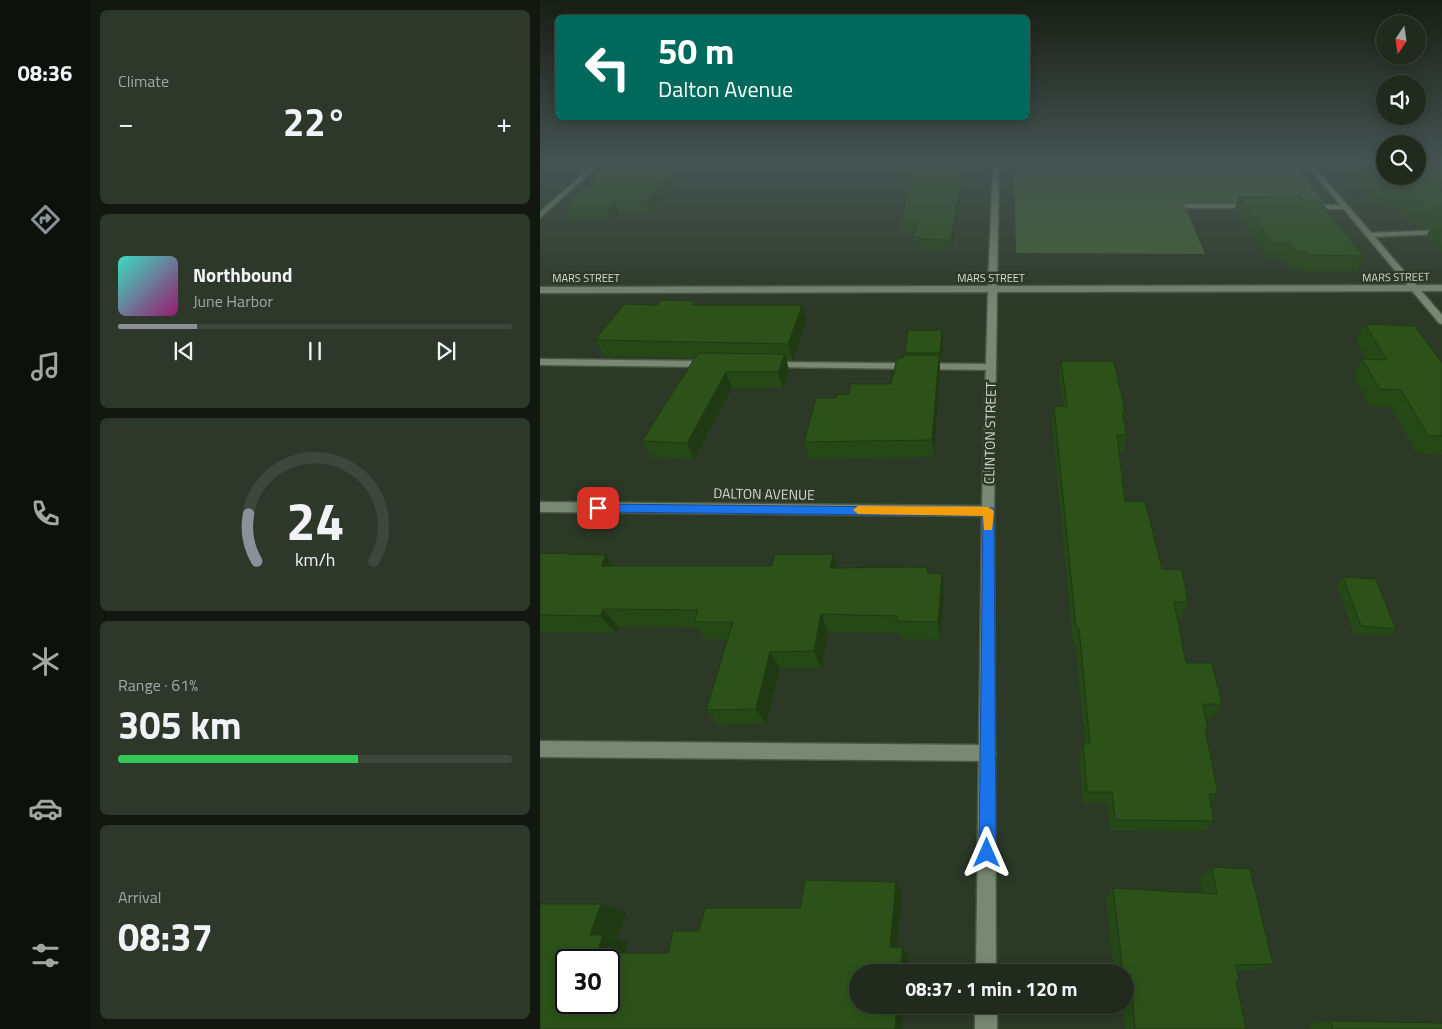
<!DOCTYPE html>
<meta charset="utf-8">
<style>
body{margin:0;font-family:"Titillium Web",sans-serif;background:#2d372a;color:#f1f3f6;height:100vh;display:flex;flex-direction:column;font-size:19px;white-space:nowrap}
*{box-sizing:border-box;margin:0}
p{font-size:16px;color:#a2a7a4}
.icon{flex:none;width:28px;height:28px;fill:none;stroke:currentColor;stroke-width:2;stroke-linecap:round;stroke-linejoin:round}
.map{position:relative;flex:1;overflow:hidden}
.panel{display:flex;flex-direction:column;gap:10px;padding:10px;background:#121810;width:450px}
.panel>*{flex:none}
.top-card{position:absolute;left:15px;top:15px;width:475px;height:105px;border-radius:8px;box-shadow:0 2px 12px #0003,0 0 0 1px #3e473b;background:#00695c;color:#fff;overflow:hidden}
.needle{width:32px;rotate:193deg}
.controls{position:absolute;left:836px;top:15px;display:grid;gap:10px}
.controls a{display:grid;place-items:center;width:50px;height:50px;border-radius:50%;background:#212b1d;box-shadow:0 2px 12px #0003,0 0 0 1px #3e473b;font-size:25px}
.speed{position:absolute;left:15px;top:949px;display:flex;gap:10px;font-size:25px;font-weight:700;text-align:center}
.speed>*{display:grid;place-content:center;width:65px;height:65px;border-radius:50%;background:#212b1d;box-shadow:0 2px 12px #0003,0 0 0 1px #3e473b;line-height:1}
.speed .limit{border:2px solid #111;border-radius:8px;background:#fff;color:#111}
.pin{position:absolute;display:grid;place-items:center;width:42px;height:42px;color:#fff;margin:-21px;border-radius:10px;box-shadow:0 2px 8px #0006}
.me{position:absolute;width:55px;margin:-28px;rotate:0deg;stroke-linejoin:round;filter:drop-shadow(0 0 4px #0008)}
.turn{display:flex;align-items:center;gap:18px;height:105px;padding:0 20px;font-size:22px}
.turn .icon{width:65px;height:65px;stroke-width:2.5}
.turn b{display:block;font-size:35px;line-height:42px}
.big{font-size:38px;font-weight:700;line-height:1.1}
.panel .widget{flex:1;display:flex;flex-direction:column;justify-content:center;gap:8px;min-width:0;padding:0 18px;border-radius:8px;background:#2d372a}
.panel .dial{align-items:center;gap:0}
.dial svg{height:130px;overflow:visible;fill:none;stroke:#3e473b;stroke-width:7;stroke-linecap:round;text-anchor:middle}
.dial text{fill:#f1f3f6;stroke:none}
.song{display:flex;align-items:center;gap:15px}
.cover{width:60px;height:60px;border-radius:8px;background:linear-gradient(135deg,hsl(170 70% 55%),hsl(320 70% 35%))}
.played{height:5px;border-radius:2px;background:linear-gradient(90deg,#8c9099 20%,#3e473b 20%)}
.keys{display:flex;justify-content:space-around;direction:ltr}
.heat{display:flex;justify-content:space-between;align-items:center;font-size:28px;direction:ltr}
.charge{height:8px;border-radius:4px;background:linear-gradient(90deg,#34c759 61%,#3e473b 0)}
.trip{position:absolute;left:309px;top:964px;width:285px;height:50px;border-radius:25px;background:#212b1d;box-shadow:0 2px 12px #0003,0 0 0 1px #3e473b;font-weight:700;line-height:50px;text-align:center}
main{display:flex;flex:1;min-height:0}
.menu{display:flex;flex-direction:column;width:90px;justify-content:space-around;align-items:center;background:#0d110c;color:#a2a7a4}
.menu .icon{width:35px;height:35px}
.menu .active{color:#8c9099}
.menu b{font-size:22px;color:#f1f3f6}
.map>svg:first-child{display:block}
</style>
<main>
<nav class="menu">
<b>08:36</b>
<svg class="icon active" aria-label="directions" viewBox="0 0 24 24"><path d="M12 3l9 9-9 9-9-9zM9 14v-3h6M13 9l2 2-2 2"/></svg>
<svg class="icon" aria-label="music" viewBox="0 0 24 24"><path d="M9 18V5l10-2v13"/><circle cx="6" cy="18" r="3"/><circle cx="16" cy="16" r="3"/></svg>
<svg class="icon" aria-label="phone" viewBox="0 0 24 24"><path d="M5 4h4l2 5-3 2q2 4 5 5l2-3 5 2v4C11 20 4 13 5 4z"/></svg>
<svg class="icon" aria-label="climate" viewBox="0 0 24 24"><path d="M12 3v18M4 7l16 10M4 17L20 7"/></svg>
<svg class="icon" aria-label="car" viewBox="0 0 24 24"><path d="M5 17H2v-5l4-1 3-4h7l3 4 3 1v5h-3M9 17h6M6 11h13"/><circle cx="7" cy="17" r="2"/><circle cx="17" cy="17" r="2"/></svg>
<svg class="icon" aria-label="filters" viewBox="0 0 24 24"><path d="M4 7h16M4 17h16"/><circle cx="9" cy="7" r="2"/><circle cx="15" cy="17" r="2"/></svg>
</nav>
<section class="panel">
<div class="widget"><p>Climate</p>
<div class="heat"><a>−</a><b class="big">22°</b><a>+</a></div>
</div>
<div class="widget">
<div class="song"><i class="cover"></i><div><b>Northbound</b><p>June Harbor</p></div></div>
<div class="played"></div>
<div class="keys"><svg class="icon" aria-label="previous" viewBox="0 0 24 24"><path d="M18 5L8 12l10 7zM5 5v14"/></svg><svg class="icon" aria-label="pause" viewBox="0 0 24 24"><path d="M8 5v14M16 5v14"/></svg><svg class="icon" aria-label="next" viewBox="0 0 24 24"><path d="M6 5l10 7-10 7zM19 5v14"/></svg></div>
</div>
<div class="widget dial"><svg viewBox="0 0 100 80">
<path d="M14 69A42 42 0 1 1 86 69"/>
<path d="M14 69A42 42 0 0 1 9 40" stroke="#8c9099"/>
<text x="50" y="56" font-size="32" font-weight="700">24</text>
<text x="50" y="72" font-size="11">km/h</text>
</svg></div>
<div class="widget"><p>Range · 61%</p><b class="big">305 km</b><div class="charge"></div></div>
<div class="widget"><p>Arrival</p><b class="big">08:37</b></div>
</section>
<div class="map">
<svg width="902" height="1029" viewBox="0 0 902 1029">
<rect width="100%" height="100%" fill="#2c3927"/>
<path fill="#436235" d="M580,164H753L789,209H646L665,254L476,253L474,165L580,166Z"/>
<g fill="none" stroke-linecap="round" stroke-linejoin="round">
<g stroke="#4a5545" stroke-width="3">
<path id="lane" d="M644,204H713L717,206L713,208H647L643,206Z
M765,205H805L809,207L805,209H765Z
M902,230V234L829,237L825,235L829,233Z
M0,359L166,361L171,364L166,367L0,365Z
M231,362L451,364L456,367L451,370L228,367V363Z
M0,741L448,745L454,747L456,753L454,759L448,761L0,757Z"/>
</g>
<g stroke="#4a5545" stroke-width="3">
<path id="street" d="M54,164H60L0,218V212Z
M453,164H459L457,286L902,285V291L457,292L454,511L456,972H436L442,516L0,512V502L442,506L448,292L0,293V287L448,286Z
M435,1005H457V1029H435Z"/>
</g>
<g stroke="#4a5545" stroke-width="3">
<path id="secondary" d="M766,164H772L902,315V324L899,323Z"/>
</g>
<use href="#lane" fill="#798873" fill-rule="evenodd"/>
<use href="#street" fill="#798873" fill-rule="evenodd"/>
<use href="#secondary" fill="#798873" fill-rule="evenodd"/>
</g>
<path fill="#264716" d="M69,164H142L145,172L110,213L79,214L73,220H29L23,209Z
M365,164L421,190L412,250L380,249V247H374L373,237L375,231H361L360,221L371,183L363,182V173Z
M798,164H902V252L886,237L890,229H879L857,207L839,205Z
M698,197L763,200L824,256L817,271H761L759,268L750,267L744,259H728L694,212Z
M156,305L266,321L253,360H246L249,370L243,388H192L154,459L111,457L102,441L155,358L64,356L55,340Z
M825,324L902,363V454L877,453L850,407L830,406L813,376L822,359L827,360L816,341Z
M403,338L401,362H400V371L394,457L269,459L264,442L296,398L351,384L363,358L365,355V353Z
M521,361L585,411L584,419L587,435L583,452H579L585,501L622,569L648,602L642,618L637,617L646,663L682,704L673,718H666L668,728L666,732L678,794L671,803L674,821L665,831L570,830L567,803H543L539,757L543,744H545L535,643H533L512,423L514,406H523L519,378Z
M0,553L74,566L297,568L388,573L404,592L400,640L361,639L359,633L288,632L281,668H240L226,724L179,725L166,710L187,640L165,639L158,628L79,627L76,633L0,632Z
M803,577L856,629L849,636L814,634L797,585Z
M672,867L733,964L716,970H697L699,980L697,981L706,1029H585L583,1005H585V972H574L566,898L573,888L662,893L660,878Z
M791,1021L902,1029H771L769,1023Z"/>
<path fill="#1f3912" d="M0,164H15L0,176Z
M140,164H142L145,172L110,213L106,202Z
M422,164H423L421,190L412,250L411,240Z
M74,202L79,214L73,220L68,209Z
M262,305L266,321L253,360L248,344Z
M402,330L403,338L401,362L400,353Z
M245,354L249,370L243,388L238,372Z
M399,355L400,371L394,457L392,440Z
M186,372L192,388L154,459L147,443Z
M293,554L299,573L290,568Z
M66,555L80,574L61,566Z
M402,574L404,592L400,640L398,622Z
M63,609L79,627L76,633L60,616Z
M281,614L288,632L281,668L274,651Z
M230,652L240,668L226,724L216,709Z
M356,882L362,893L356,954L350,947Z
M61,904L86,913L77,939L88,942L83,960L57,953L50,935Z
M363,948L369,955L367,972H360Z
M357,1005H364L362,1029H355Z"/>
<path fill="#2c5219" stroke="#1f3912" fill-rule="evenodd" d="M69,164H140L106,202H74L68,209H23Z
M365,164H422L421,181L411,240L379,239L380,237H373L378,221H360L374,174L363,173Z
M823,164H845V176H878V164H902V210H888L866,189L847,186Z
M760,196L763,200H779L824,256L767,255L765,252H755L750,243H733L698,197Z
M902,217V223L896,218Z
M120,300L155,301L153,305H262L248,344L55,340L84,304L117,305Z
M825,324L875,326L902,363V436H889L861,390L840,389L822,359L847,360Z
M368,330H402L400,353H365Z
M158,353L245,354L238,372H186L147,443L102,441Z
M363,355H399L392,440L264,442L276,398H296L297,394H309L311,384H351L357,358H363Z
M521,361H574L585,411H582L587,435H577L585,501H605L622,569L642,570L648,602H634L646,663H672L682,704H663L668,728H665L678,794H669L674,821L575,820L572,792H547L543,744H550L539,628H536L514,406H527Z
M0,553L66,555L61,566H232L235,554H293L290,568L387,567V573L402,574L398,622L357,621V616L281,614L274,651L230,652L216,709L166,710L193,622H154L158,610L63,609L60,616L0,615Z
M803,577L836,579L856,629L821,626Z
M672,867L710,869L733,964L696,965L699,980L696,981L706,1029H595L591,975H585V972H583L573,888L677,894Z
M265,880L356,882L350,947L363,948L360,972H318V1005H357L355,1029H0V904H61L50,935H63L57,953H128L133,931H159L165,908H260ZM26,960H69V1002H26Z
M791,1021L902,1023V1029H793Z"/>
<linearGradient id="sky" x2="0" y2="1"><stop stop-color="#181f15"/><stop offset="0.53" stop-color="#455452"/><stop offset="1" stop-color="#455452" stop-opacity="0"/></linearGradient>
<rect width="902" height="308" fill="url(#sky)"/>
<path fill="#1a73e8" stroke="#114b97" d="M58,504L453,508L454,511L456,853L453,859L447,861L441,859L439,853L443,516L58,512L53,508Z"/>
<path fill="#f59e0b" d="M318,506L448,507L454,511L452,530H444L443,516L318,514L313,510Z"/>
<g text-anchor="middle" stroke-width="5" stroke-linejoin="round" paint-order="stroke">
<g font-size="11" fill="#d5ddd1" stroke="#2c3927">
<text transform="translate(856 277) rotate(-1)" y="4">MARS STREET</text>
<text x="46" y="282">MARS STREET</text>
<text x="451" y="282">MARS STREET</text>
</g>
<g font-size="14" fill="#d5ddd1" stroke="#2c3927">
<text transform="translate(450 433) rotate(-89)" y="5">CLINTON STREET</text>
<text transform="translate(224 494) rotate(1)" y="5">DALTON AVENUE</text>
</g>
</g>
</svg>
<div class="controls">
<a><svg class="needle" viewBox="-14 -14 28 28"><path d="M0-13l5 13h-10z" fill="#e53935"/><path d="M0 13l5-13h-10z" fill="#a2a7a4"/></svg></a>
<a><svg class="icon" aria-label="sound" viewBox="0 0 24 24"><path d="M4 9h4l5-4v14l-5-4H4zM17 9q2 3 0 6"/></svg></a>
<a><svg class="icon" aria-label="search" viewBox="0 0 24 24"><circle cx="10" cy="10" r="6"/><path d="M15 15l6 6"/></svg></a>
</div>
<div class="speed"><div class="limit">30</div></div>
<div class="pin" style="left:58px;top:508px;background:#d93025"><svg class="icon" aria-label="arrive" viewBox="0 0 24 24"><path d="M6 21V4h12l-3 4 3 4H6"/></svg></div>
<svg class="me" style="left:447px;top:853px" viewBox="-20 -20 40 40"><path d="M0-17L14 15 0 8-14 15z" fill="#1a73e8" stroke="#fff" stroke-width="4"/></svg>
<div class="trip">08:37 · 1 min · 120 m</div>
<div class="top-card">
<div class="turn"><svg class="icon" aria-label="left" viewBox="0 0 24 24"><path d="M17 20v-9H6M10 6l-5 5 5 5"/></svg><div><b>50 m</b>Dalton Avenue</div></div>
</div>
</div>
</main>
